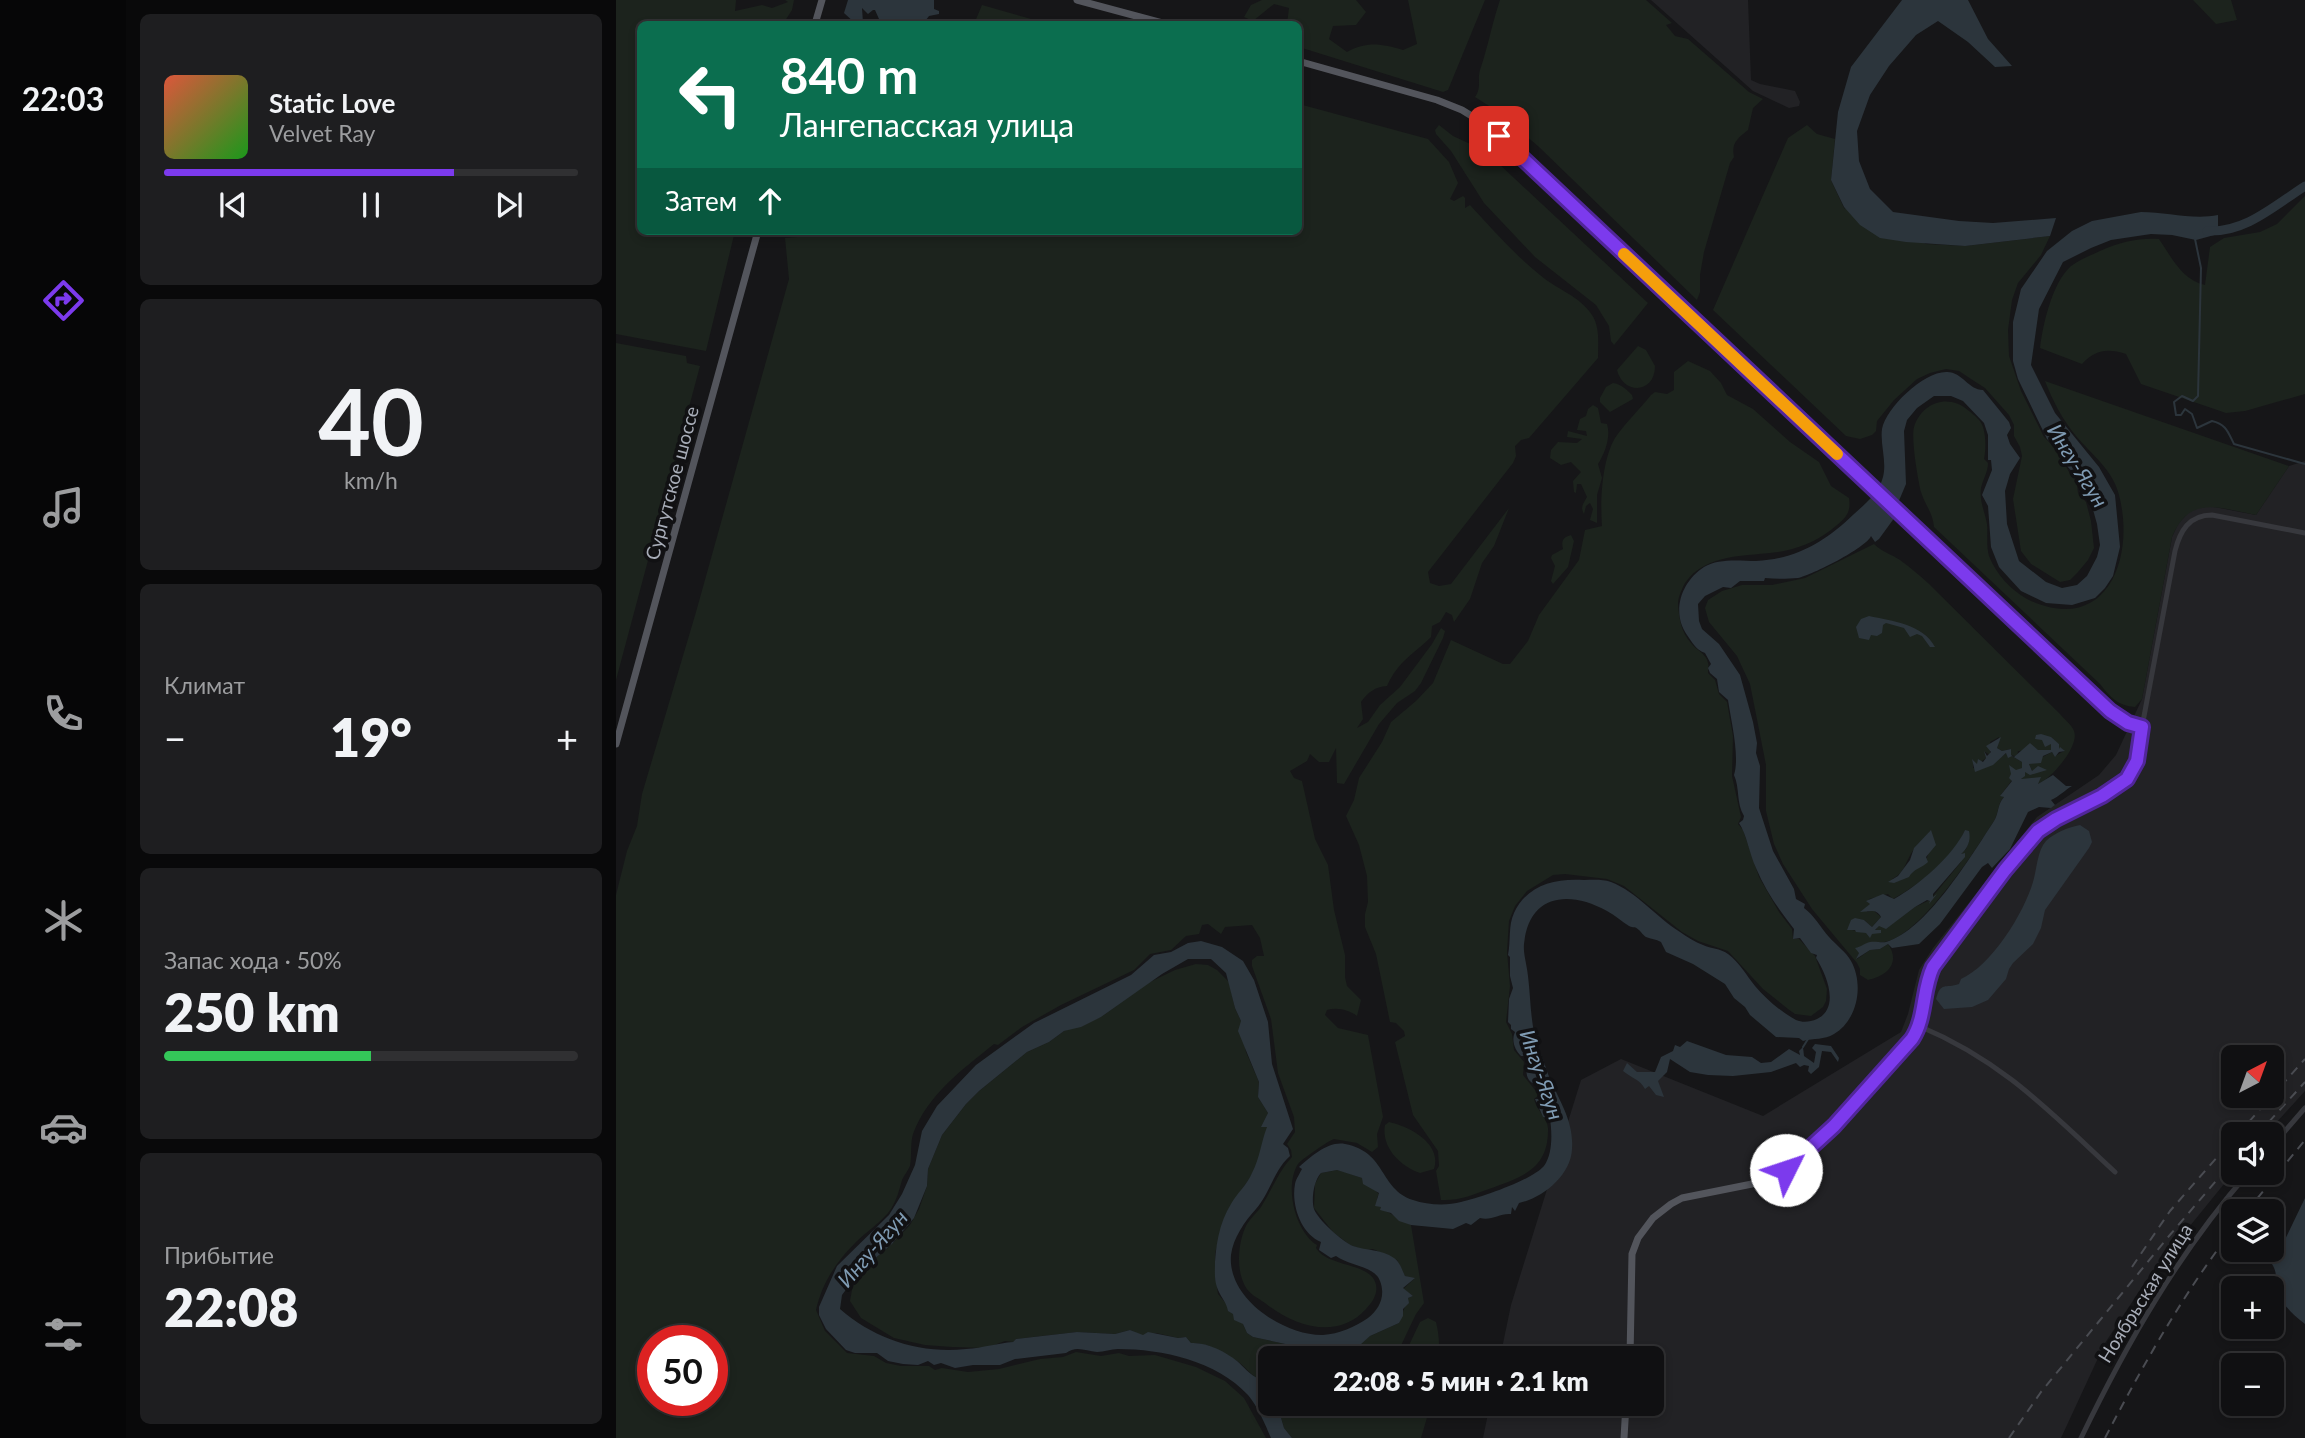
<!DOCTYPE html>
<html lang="ru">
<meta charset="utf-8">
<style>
body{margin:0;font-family:Lato,sans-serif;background:#1e1e20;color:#f1f3f6;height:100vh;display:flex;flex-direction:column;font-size:26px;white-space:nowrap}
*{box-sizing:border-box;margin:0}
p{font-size:23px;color:#9c9d9f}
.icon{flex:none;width:38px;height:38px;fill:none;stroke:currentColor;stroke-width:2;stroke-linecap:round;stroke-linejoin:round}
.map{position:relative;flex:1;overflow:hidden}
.drawer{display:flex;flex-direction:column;gap:14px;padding:14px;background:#09090a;width:490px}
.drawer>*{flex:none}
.guide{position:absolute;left:21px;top:21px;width:665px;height:214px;border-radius:10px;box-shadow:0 4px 10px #0003,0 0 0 2px #303032;background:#0b6e4f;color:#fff;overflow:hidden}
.needle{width:46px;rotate:41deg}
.fabs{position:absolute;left:1605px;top:1045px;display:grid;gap:14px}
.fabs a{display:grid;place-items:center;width:63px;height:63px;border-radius:10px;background:#101012;box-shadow:0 4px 10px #0003,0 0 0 2px #303032;font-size:35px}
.speed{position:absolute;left:21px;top:1325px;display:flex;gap:14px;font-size:35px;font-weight:700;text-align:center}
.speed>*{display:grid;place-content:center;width:91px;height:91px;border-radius:50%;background:#101012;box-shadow:0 4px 10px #0003,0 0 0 2px #303032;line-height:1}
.speed .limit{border:10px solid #d22;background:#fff;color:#111}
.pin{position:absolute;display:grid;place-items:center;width:60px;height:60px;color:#fff;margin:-30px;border-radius:14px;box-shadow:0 4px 10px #0006}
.me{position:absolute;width:77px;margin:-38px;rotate:49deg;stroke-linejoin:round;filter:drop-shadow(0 0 5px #0008)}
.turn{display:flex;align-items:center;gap:24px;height:147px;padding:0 28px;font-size:32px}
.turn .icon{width:91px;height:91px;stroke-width:2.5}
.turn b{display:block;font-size:49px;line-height:60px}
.then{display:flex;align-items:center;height:66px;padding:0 28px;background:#0003;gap:14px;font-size:26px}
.big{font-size:52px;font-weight:800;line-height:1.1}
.drawer .widget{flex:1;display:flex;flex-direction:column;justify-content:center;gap:10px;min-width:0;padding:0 24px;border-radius:10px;background:#1e1e20}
.drawer .dial{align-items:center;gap:0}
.dial b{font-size:91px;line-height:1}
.song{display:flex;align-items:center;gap:21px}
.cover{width:84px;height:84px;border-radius:10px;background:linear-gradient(135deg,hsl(10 70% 55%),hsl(120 70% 35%))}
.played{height:7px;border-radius:4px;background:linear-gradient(90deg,#7c3aed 70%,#303032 70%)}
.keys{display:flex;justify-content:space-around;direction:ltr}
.heat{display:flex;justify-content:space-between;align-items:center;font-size:38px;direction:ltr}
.charge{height:10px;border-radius:5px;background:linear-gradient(90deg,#34c759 50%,#303032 0)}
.trip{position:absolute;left:642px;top:1346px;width:406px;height:70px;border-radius:10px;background:#101012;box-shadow:0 4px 10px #0003,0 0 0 2px #303032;font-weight:800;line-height:70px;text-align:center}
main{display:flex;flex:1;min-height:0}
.menu{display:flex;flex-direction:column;width:126px;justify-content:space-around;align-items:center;background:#060607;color:#9c9d9f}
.menu .icon{width:49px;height:49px}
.menu .current{color:#7c3aed}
.menu b{font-size:32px;color:#f1f3f6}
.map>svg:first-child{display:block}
</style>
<main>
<nav class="menu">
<b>22:03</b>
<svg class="icon current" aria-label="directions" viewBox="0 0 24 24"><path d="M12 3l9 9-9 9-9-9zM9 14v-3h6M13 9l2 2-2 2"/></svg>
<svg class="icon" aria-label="music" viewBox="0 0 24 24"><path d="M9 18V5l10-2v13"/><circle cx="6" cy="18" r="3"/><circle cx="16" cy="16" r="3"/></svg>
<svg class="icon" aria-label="phone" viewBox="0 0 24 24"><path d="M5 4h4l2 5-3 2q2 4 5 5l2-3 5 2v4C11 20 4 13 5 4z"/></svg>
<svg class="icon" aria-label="climate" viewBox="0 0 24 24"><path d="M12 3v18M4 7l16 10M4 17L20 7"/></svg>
<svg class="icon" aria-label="car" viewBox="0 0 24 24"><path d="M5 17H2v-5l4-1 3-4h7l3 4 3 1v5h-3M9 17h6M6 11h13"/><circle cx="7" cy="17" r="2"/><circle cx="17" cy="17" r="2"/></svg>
<svg class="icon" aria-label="filters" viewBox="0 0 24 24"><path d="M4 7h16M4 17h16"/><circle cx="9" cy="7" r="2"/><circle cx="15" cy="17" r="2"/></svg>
</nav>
<section class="drawer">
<div class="widget">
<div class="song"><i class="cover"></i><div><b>Static Love</b><p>Velvet Ray</p></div></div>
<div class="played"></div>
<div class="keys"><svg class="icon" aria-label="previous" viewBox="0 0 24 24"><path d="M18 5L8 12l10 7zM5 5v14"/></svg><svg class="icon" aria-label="pause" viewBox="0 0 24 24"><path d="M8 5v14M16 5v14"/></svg><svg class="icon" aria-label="next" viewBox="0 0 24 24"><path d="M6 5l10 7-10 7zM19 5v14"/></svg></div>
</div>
<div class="widget dial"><b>40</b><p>km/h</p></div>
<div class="widget"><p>Климат</p>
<div class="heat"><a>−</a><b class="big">19°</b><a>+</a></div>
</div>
<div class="widget"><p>Запас хода · 50%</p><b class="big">250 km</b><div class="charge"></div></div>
<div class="widget"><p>Прибытие</p><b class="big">22:08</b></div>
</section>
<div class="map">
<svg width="1689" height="1438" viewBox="0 0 1689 1438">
<rect width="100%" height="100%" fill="#161618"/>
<path fill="#222225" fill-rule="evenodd" d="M1035,0H1132L1135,80L1144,84L1179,91L1184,102L1183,106L1173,108L1137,91Z
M1689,461V1091L1650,1134H1617V1173L1534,1275L1489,1343L1445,1438H867L874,1404H1036V1358H884L895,1305L965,1080L1005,1059L1147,1116L1285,1032L1292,1014L1303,970L1317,948L1421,817L1483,775L1500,755L1526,699L1556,537L1562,524L1573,512L1588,505L1640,515L1673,466ZM1617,1057H1656V1096H1617Z"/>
<path fill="#1c231d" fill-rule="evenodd" d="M0,0H120L119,11L146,5L156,8L172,2L169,0H178L176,10L167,24H24V231H119L90,351L0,334Z
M646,0H740L750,12L740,25L717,26L713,39L731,52C751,41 766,44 787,50L801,44L792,0H869L832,90L827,92L683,47L682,24H671L673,8L658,4L637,21L628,17L635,5Z
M884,0H1030L1056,23L1050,25L1059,36L1072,39L1133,92L1147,99L1137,108L1132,130C1122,138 1115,143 1118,157L1114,163L1088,252L1084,275V292L1081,300L923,147L884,113L859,97C866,87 861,80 864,70C872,47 876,23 884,0Z
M1577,0H1615L1621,20L1600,24Z
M366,5L433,24H358Z
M683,104L812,139L833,162L842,183L834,199L838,201L847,196L849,198V208L854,205C876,229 899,255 924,275C940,289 964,296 976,315C984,327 982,343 982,358L913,438L905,440L899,446L900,456L897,463L812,572L814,583L823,586L835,584L893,508L878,546L866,563L854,599L838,622L836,615L830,612L824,622L816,626L815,637C797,655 783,660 771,686C759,687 752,692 745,702L747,719L741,728L752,722L764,705L784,687L816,644L825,628L829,631L827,638L805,683L799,691L781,703L763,724L728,784L721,783L720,748L713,762H703L694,754L691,761L674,771L678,778L686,781L699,839L712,865L718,910L729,955V977L731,986L745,1000L741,1016C733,1010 721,1007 711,1010L709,1015L722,1028L752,1035L767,1117L761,1134L762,1147L756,1152L741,1143L718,1139C712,1141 686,1159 682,1164C668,1186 679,1231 701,1245L700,1248C712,1268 756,1262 760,1285C762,1294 756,1303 750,1309C721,1341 678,1326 649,1303C642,1298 633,1294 629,1286C620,1269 622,1245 629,1228C633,1219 640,1214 645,1207C656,1190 662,1172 676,1157L675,1150L671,1144L679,1132L678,1117L662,1073L655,1019L636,966V960L641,956H648L644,938L636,925L609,927L605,934L592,924L586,925L583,934L570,936L555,950L534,954L518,970L445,1005L406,1027L382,1045L378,1044C346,1070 312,1094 297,1134C294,1145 296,1155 294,1166C292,1171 288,1175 286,1180C283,1191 281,1199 275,1209C266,1222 251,1231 240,1242C220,1262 206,1283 200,1310L209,1331L231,1353L258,1356L270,1363L285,1366H313L319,1370L326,1368L352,1372L383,1369L424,1359L447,1357L460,1352L485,1356L503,1353L513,1356L539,1355L580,1367L609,1381L628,1398L650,1438H0V895L11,851L21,826L26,794L80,612L173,279L169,238L193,236L197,231H682ZM37,1340H96V1400H37Z
M823,125L837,136L863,148L882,163L1032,303L998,345L995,341L993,326L980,305L919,257L868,203L835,151L820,134L819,130Z
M1191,125L1201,134L1219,139L1215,180L1228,208L1310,244L1349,246L1434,236L1425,255L1402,283L1396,300L1392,330L1393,356L1405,391L1428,437L1441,450L1453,472L1460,478L1462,493L1470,502L1475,521L1478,548L1472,560L1462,572L1454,580L1444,582L1415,564L1405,551L1397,499L1406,456L1404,447L1398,436V425L1393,415L1369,388L1355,379L1343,371L1330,369L1314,373L1301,379L1278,400L1261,421L1260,431L1256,435L1244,439L1230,436L1097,310L1172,138Z
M1689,196V394L1629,411L1610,413L1525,384L1510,354C1491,348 1479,350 1466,364L1424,348C1427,324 1436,283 1455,266C1463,260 1475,255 1484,251C1505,242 1521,238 1543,239C1556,258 1566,280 1589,285L1594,247L1608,238L1644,232L1661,224Z
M0,343L70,356L71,363L84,366L0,680Z
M1022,346L1030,350L1039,366C1039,394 1007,395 1001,370Z
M1072,361L1094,371L1105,383L1111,395L1137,409L1174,442L1203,462L1215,486L1233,498C1235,511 1231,517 1221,525C1206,538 1188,547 1168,551C1135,557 1091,551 1069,583C1066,589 1062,597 1062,604C1063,618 1065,632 1075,643C1081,651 1090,653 1092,663C1093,666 1092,669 1092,673L1099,680L1103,694L1111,702L1117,736L1116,776L1125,817L1122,824L1127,830L1143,877L1163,912L1176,929L1177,939H1183L1199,956L1211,989L1210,1001L1207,1007L1195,1016L1179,1014L1172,1009L1147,989L1112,951L1082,941L1066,932L1008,886L991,879L949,874L937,875L911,891L899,906L893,921L891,952L894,986L890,1022L896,1034L898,1050L908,1062L907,1075L923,1095L918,1099C920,1109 932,1120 932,1128C933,1170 905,1177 873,1189C856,1195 843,1201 825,1200L820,1171L823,1166L822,1151L797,1115L779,1042L789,1036L788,1031L780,1023L774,1022L760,954L749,927V914L752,902L751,876L743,845L730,816L738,800L743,778L766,742L775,722L800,701L817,683L835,640L887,664H894L912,641L923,615L963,560L969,530L986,526C984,501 986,460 999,438C1009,423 1024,409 1035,395L1039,392L1051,394L1058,390V372Z
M1429,381L1673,466L1640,515C1603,508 1574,494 1556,537L1526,699L1519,707C1502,706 1494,697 1484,684L1318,527C1317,513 1309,505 1305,492C1302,479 1295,440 1298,427C1306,402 1333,393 1353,411C1358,415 1365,420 1367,427C1370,437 1370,449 1368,459L1372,463C1372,472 1367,479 1365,488C1363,501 1369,512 1371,524C1372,534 1370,546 1373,556C1380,574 1395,590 1411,599C1489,637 1520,560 1503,495C1497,470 1476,455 1460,436C1446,419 1437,401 1429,381Z
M997,383C1005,384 1010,389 1016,395L1017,399L994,412L984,402V398L990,387Z
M977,405L982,408L985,423L991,424C995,437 989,453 982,464L986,478L981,495V523L974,520L977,509L974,503L970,506L968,514C964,507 967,504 971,497L965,484H961L960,493L958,492L957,481L965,472L955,462L945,465L934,458L935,450L942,442L961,443L966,439L951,437L952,431L971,436L970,431L961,430L964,419L970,416L972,409Z
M955,535L958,541L952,567L937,584L935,581L939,566L935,558L936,555L947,549C945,541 947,537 955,535Z
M1258,544C1266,552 1275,554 1284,560C1294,567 1303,575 1312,583L1444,714C1448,719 1456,725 1458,731C1464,746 1435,779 1422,784L1417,779L1408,780L1405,778L1408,776L1409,771L1430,769L1416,771L1413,764L1436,752L1439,756L1448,751L1445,748L1443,750V744L1430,736L1426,739L1435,743V750L1402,751L1401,757L1395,755V749L1386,751L1381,748L1383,737L1374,742V755L1369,752L1370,758L1361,765L1357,760V768L1366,769L1391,753L1406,762V768L1395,774L1396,780L1385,795L1388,797C1381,805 1383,812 1378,821C1360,849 1297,949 1261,942L1243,953L1241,959L1254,950L1264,949L1272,944C1285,963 1271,976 1252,980L1244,975V969L1241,963L1196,909L1167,864L1158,844L1150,811V765L1134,684L1121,656L1093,622L1089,608L1092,600L1106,591L1126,585H1156L1189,578ZM1349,830L1353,841L1350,849L1343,855L1345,862L1314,900L1299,907L1273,926L1263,925L1259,931L1264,930L1256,934L1231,929L1248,920L1256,927L1265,917L1257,910L1251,912L1255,903L1253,899L1272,894L1277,899C1304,884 1336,859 1349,830ZM1314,831C1315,865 1308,863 1283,881L1276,879C1290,873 1290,858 1299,848C1304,841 1310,838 1314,831Z
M580,964L592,965L601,970L613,982L619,1008L625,1021L630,1052L643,1082L642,1097L652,1113L649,1126L652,1127L644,1157L635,1176L611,1212L599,1253V1275L602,1294L627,1324L631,1333L637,1337L688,1348L706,1355L725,1357L754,1336L783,1323L792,1298L797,1296L787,1289L798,1279L789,1276L781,1260L757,1249L748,1250L734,1245L717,1232L698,1208L699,1184L705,1173L721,1170L729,1172L746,1178L763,1194L761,1198L768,1210L795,1225L808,1303L800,1314L779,1358H654V1391L648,1376L643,1379C633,1374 629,1366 621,1361C607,1353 592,1342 575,1343L570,1337L562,1338L540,1333L527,1336L514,1330L499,1334L461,1332L400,1339L397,1342L389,1341L370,1348L336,1347L309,1345L278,1338L245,1318L234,1301L236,1290L243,1272L276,1244L294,1225L303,1209L311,1186L312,1169L326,1135L350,1104L363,1091L411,1052L433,1042L448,1031L485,1017L532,983L559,970Z
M773,1122C795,1127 826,1144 818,1169L804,1173C784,1166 765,1147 769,1125Z
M812,1318L820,1322C823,1335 824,1345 822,1358H787L804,1322Z
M661,1404H815L805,1438H676L668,1428Z"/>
<path fill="#2c353c" d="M232,0H318V9L323,11V14L313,16L307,24H259L263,19L259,10H257L252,14L246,8L247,23L240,24L228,13Z
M1286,0H1352L1372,39L1396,66L1379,67L1352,42L1322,21L1300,35L1273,66L1254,95L1241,131L1243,161L1254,189L1277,212L1343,221L1377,223L1440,218L1434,236L1349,246L1290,242L1264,238L1244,225L1228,207L1215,180L1222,112L1235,67Z
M1525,212C1550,212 1577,220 1602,215V234L1580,240L1556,235L1535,234L1495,240L1475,248L1447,262L1423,309L1415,365L1439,413L1483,467L1499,495L1504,547L1497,576L1489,588L1479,598L1456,605L1430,603L1405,591L1383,567L1375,547L1372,506L1366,495L1376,470L1375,460H1372V435L1368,423L1347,401L1335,396H1318L1301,408L1291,420L1288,431L1290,484L1282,503L1279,517L1263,539L1259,542L1255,536C1250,548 1196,575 1182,578C1170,579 1160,579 1149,578L1148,581H1124L1115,588L1107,587L1089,596L1082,604L1083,621L1086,629L1103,644L1124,675L1137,722L1141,743L1140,753L1144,766L1143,808L1157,851L1178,889L1180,899L1189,904L1188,908C1198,915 1205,928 1213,937C1220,945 1230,952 1235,961C1248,984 1242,1020 1218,1034C1208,1040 1198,1038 1187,1041L1183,1038L1160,1037L1134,1015L1129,1007L1118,998L1109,984L1077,964L1050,952L1045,942C1040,939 1035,939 1030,937C1028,936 1025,932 1023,930C1017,925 1020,929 1013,926C1006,922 999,915 991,911C953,890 913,894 908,944C907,954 911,965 912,976C915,1000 914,1026 923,1050C927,1058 930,1069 934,1079C944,1102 958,1122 956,1149C955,1175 927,1198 903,1203L899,1211L896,1207L895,1214C883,1213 876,1221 864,1218L855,1225L850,1223L837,1229L795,1225L783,1221L775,1213L764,1210L765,1207L759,1206L763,1193L747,1184L746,1178L721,1170L705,1173C698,1180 695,1199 698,1209C702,1220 726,1241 737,1246C751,1251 765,1249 778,1258C784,1262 786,1270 789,1276L799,1278L787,1288L797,1296L792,1298L793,1303L787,1309V1316L783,1323L754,1336L735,1353L725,1357L706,1355L688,1348L637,1337L631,1333L627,1324L618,1320L617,1314L612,1311C610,1299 600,1294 599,1277C598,1254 602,1224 615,1204C621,1193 631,1185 636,1173C644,1158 645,1142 651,1127H645L652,1113L642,1097L643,1082L622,1031L625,1021L619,1008L610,973L595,959H572L546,974L485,1017L465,1027L448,1031L433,1042L411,1052L363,1091L350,1104L326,1135L312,1169L311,1186L298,1218L276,1244L243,1272L226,1295L224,1309C258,1339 304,1354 350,1349C367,1348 382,1343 397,1342L400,1339L461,1332L499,1334L514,1330L527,1335L532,1332L562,1338L570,1337L575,1343C591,1342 610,1352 621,1361C628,1367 633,1374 643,1379L648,1376L654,1391V1404H661L668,1428L676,1438H655C649,1424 642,1407 632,1395C601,1361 546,1349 502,1349C495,1349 488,1352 481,1352C470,1351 460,1345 450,1353L399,1359L384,1365H357L339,1368L325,1363L318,1365L312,1361L302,1365L287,1364L272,1361L261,1353H239L230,1350L210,1329L203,1315V1307L221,1266L273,1215L286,1194L299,1165L306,1131L321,1106L360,1065L418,1023L515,975L538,955L555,952L572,943L585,941L606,947L627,961L638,980L652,1022L656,1064L677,1129L667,1144L672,1148L674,1156C658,1170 654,1193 640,1209C629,1221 617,1238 615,1255C611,1299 669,1336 707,1335C723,1334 739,1327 752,1318C763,1310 770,1296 764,1281C759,1266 731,1265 720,1256L715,1258L703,1250L705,1242C685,1234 675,1205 679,1184C680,1179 684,1173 686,1169L683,1167C696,1156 712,1141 729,1144C771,1152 763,1189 797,1200C811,1205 831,1206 845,1202C864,1198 916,1180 928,1166C937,1154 936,1132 934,1119L927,1117L919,1099H924L926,1094L921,1093L923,1086C905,1080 913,1070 909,1056H905C899,1050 895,1041 899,1032L895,1029V1025L892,1022L893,999L897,988L894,976V957L892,955C895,941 892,926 898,913C911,885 939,878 968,880C977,880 986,879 995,882C1021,892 1040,917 1064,932C1071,937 1079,942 1087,945C1095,949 1104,948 1112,954C1123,962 1131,976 1139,986C1150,999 1165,1012 1180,1020C1187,1023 1194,1022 1201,1019C1224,1008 1211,975 1200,958L1201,955L1195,953L1184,938L1177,939L1178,929C1163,910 1149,890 1140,868C1133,853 1131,835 1123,823L1127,820L1128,816C1120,803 1124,788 1118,775C1124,757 1115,720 1112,700L1103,692L1101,679L1094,673L1092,668L1095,664L1089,653C1079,649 1077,643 1071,635C1055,612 1065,582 1088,567C1103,558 1124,561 1140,561C1181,559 1210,541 1238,514C1250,503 1263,493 1267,477C1271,461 1264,445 1266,429C1270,408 1307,372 1330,372C1346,371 1352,390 1367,390L1393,422L1395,428L1391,435L1394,444L1404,458L1394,474L1389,491L1391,524L1403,561L1430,582L1446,588L1461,585L1471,576L1481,557L1484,545L1481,524L1476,506L1463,487L1462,478L1451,466L1444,450L1431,439L1402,379L1397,361V322L1405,289L1431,251L1456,231L1476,221Z
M1253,616C1276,621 1307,624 1319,647H1314L1306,636L1301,634L1294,637L1288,628L1270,623L1267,625L1266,633L1261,636L1255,635L1253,640L1243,638L1240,627L1245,619Z
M1425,734L1435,737L1443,744V749L1444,747L1449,751L1443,752L1439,757L1436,752L1427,756L1425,763L1413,764L1416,771L1422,766L1431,770L1414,775L1409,772V776L1405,779L1425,777L1422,784L1437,775L1450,786H1456C1449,790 1444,796 1435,800L1439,805L1435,808L1423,807L1412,812L1394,849L1376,868L1372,863L1366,867L1324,924L1303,944L1276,948L1272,944L1264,949L1254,950L1240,959L1243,953L1239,948C1245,947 1249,943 1254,942C1260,941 1265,943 1270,942C1311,930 1355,856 1378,821C1383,813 1381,805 1388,797L1384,796L1396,781L1393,778L1395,774L1393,765L1400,770L1406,768V762L1396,756L1392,758L1390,753L1377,765L1359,772L1356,759L1361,764L1362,759L1367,762L1370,758L1368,751L1371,756L1375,752L1370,746L1385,737L1381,748L1386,751L1395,749V755L1398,757L1414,743L1422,750H1435V744L1429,747L1426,740L1419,739L1420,735Z
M1464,825L1473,831L1476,842L1473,848L1429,910L1425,928L1417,944L1397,963L1393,969L1390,979L1372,1000L1356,1007L1328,1009L1320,999C1325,981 1329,989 1343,984L1345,979C1375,966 1408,913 1417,882C1421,869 1421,851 1430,841C1438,833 1453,827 1464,825Z
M1315,830L1320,845L1310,857L1312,862C1306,868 1297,869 1293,877L1278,883L1272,882L1282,876L1294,860L1298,848Z
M1349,830L1353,831C1355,840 1352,848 1345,854L1349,853V857L1317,894V897L1321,894L1313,904L1314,901L1311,900L1299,907L1270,929L1263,926L1259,930H1265V933L1256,934L1254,938L1250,933L1240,932L1239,930H1231L1235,920L1239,918L1248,920L1256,927L1265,917C1260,908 1253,912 1244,912L1254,904L1250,901L1267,894L1278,899C1303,885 1337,856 1349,830Z
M1071,1041L1110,1055L1136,1057L1145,1063L1155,1062L1173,1049L1184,1055L1183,1051L1187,1047L1188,1056L1198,1063L1200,1052L1196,1048L1199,1044L1215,1046L1223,1058L1222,1062L1215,1052L1206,1051L1203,1067L1195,1074L1192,1071L1193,1066L1188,1065L1184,1067L1180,1063L1155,1072L1117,1076L1092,1075L1074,1072L1054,1059L1051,1072L1042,1081L1048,1097L1040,1095L1033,1086L1029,1089C1024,1079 1015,1078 1007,1071L1011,1063L1021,1072H1039L1045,1057L1057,1051L1059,1045L1064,1047Z
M1689,1198V1324C1674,1313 1662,1301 1660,1281C1660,1274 1660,1271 1656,1264L1662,1260L1663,1252Z"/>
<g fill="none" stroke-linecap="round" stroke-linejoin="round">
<path stroke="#2c353c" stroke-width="2" d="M1579,239L1585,268L1582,396L1577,401L1566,396L1558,402L1560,415H1565L1569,409L1576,414L1581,428L1596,421C1610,424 1612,432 1618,444L1689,464
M1187,1047L1192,1039"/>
<path stroke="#2c353c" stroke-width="9" d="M1591,231C1629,233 1658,206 1689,186"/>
<path stroke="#37383d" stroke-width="5" d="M1526,727L1559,551C1564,531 1573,515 1596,515L1689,533
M1303,1026C1387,1061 1434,1112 1499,1172
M1656,1146L1689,1108
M1465,1438C1511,1343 1563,1252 1633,1172"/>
<path stroke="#53555c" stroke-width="7" d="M461,0L550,24
M199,24L206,0
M682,61L821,100L846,110L875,128L1494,711L1512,723L1526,727L1521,761L1511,779L1486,796L1440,819L1422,832L1389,870L1317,967C1306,990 1310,1018 1296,1039L1218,1126L1170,1170L1146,1182L1066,1198L1055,1204L1037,1218L1022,1238L1016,1254L1014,1358
M0,744L142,231
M1008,1438L1010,1404"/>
<path stroke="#4a4c52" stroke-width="2" stroke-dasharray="9 7" stroke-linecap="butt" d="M1622,1134L1689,1059
M1642,1134L1689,1082
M1631,1211L1689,1140
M1516,1267L1554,1211L1617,1139
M1393,1438L1425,1392L1553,1236L1617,1161
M1489,1438C1527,1365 1567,1294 1617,1229"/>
</g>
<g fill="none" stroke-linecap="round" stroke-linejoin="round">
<g stroke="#51269a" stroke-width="18">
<path id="route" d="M883,136L1494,711L1512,723L1526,727L1521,761L1511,779L1486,796L1440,819L1422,831L1389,870L1317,967C1306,990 1310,1018 1296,1039L1218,1126L1170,1170"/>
</g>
<use href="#route" stroke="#7c3aed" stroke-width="12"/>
<path stroke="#f59e0b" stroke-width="12" d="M1008,254L1221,454"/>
</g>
<g text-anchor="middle" stroke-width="7" stroke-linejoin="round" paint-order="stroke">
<g font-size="19" fill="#a8adb8" stroke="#111113">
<text transform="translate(56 483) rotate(-75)" y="7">Сургутское шоссе</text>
<text transform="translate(1529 1293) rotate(-58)" y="7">Ноябрьская улица</text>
</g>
<g font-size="21" font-style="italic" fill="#7f9bb3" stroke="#111113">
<text transform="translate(1461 466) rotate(58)" y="7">Ингу-Ягун</text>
<text transform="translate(925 1075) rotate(71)" y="7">Ингу-Ягун</text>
<text transform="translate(257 1249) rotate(-49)" y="7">Ингу-Ягун</text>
</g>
</g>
</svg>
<div class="fabs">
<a><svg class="needle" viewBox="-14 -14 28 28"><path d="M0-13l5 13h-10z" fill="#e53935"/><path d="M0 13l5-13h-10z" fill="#9c9d9f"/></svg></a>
<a><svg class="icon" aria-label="sound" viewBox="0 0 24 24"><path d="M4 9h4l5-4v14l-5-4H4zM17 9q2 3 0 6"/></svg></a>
<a><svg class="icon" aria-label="layers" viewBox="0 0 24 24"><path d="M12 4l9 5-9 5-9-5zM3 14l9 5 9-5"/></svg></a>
<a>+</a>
<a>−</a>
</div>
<div class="speed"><div class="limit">50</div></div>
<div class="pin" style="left:883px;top:136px;background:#d93025"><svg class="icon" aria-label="arrive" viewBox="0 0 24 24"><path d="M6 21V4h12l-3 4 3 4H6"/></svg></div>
<svg class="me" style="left:1170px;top:1170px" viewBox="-20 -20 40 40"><circle r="19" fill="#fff"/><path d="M0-13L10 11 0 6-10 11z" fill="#7c3aed"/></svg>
<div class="trip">22:08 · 5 мин · 2.1 km</div>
<div class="guide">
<div class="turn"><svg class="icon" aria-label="left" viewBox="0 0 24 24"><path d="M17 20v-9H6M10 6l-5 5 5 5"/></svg><div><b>840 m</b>Лангепасская улица</div></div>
<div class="then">Затем<svg class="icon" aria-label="ahead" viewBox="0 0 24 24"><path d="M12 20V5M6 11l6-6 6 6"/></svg></div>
</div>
</div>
</main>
